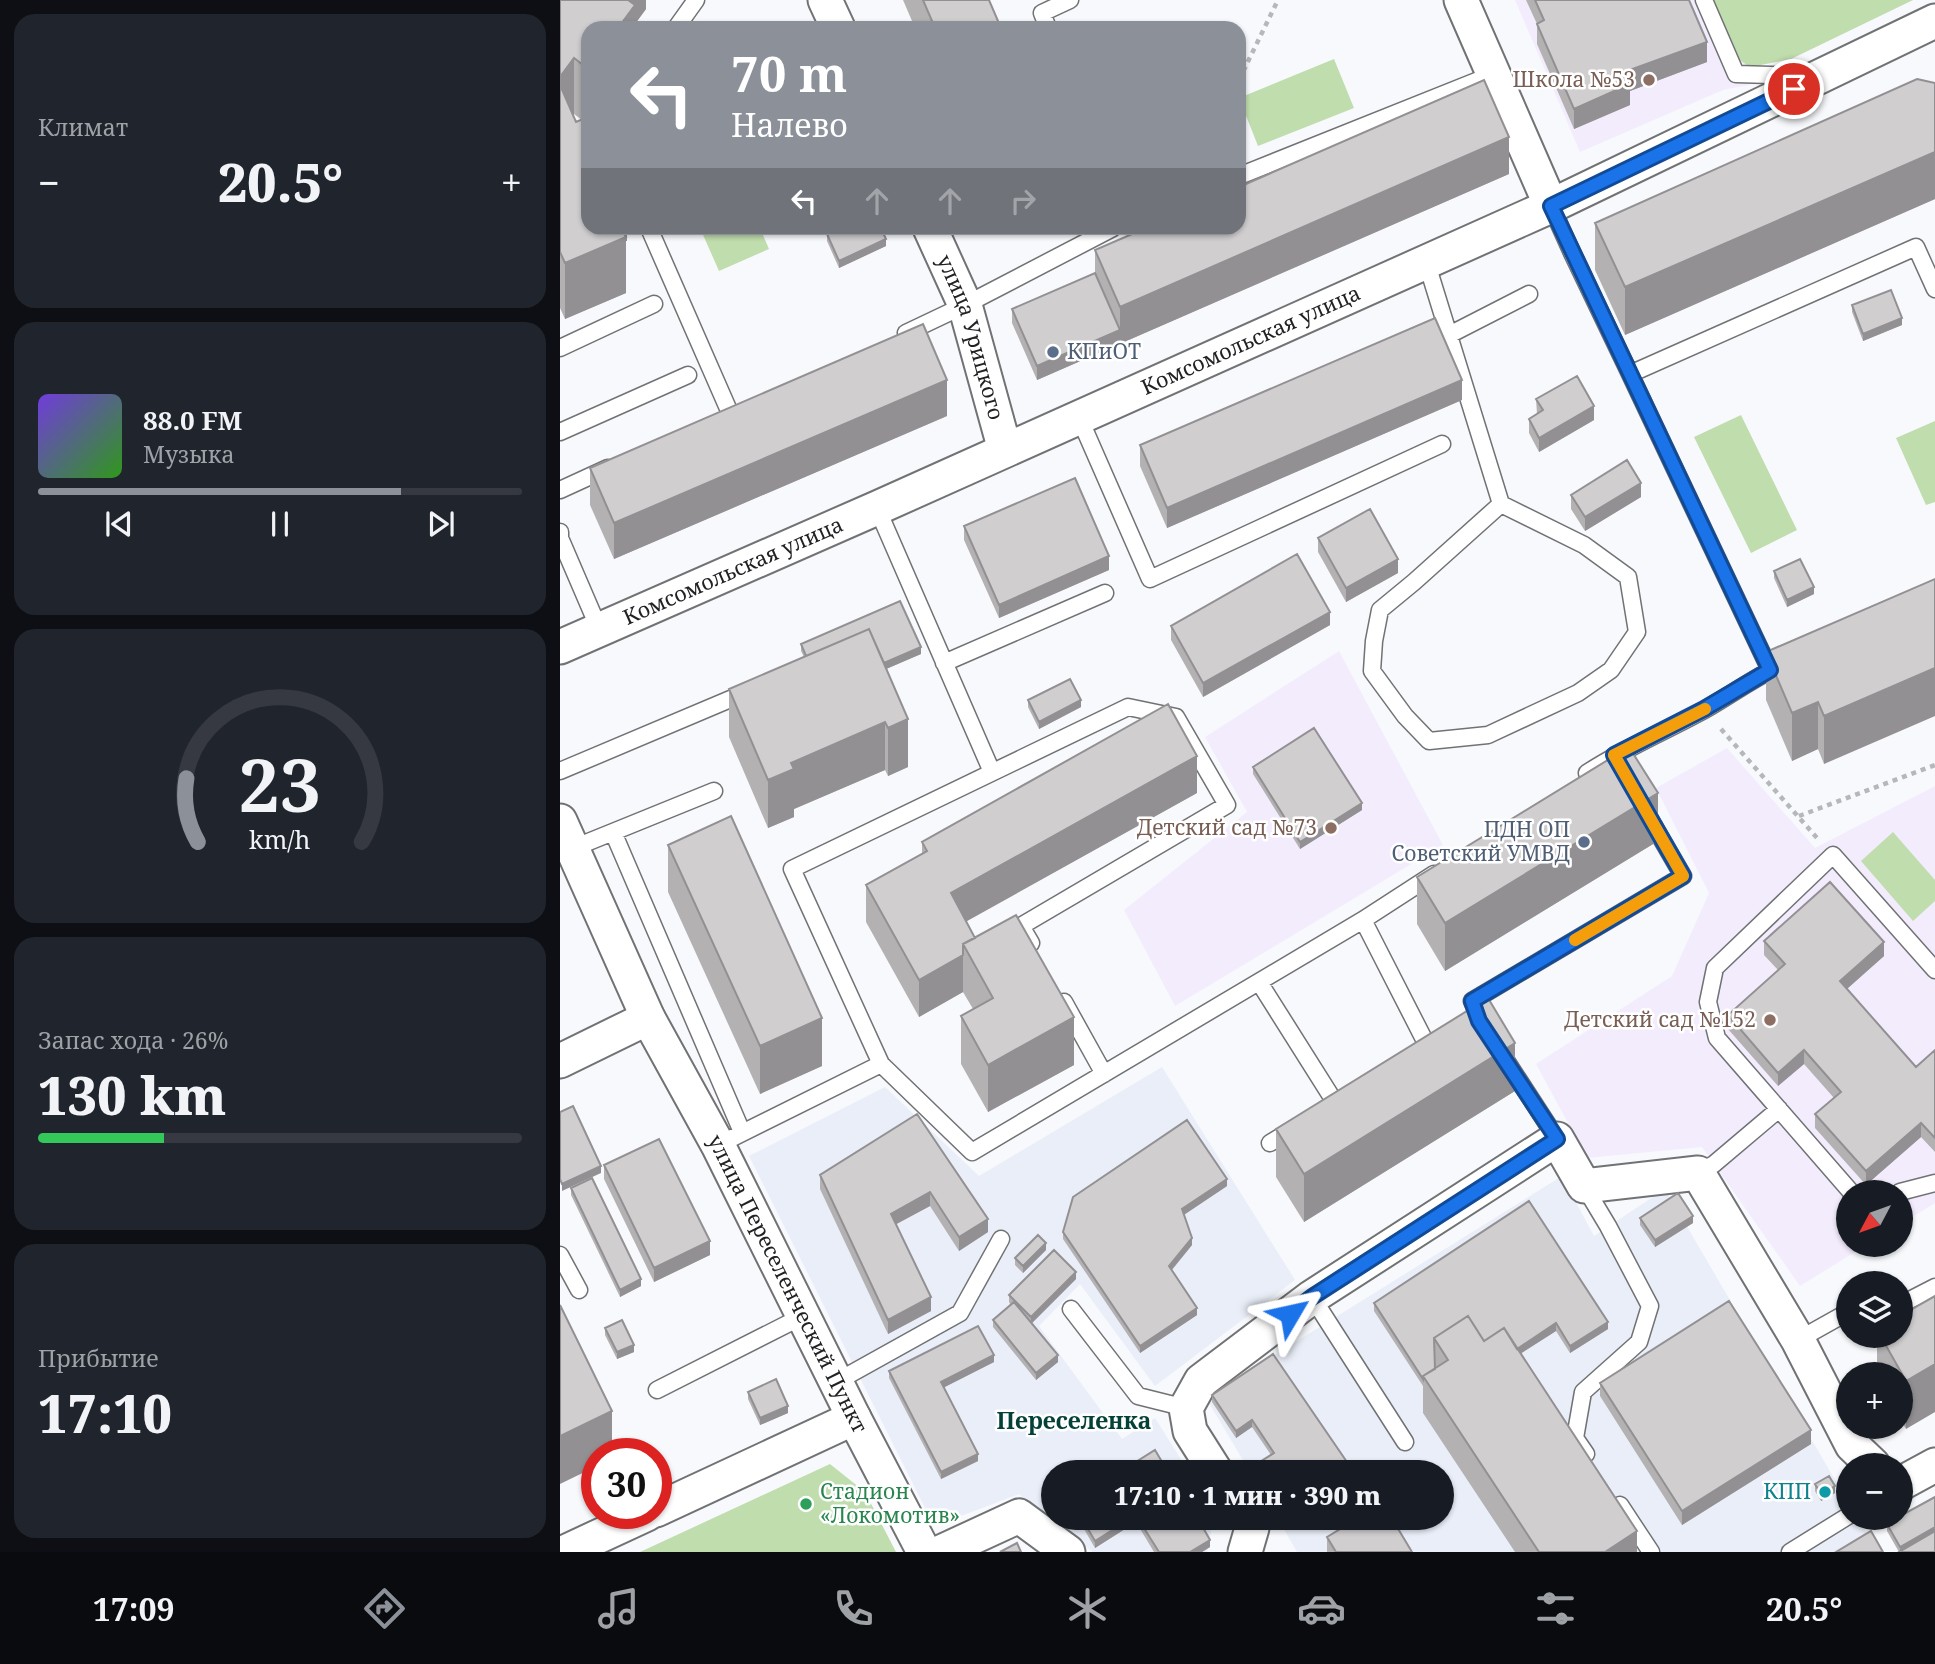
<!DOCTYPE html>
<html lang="ru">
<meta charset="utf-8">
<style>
body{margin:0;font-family:"Noto Serif",serif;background:#20242c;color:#f1f3f6;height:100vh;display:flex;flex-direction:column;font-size:26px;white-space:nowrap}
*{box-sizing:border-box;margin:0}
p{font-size:23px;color:#9ea1a6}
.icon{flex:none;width:38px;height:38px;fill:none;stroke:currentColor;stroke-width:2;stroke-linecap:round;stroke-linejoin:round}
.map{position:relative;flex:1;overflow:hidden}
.details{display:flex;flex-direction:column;gap:14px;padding:14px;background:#0d0f14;width:560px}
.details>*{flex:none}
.banner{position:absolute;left:21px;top:21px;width:665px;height:214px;border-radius:21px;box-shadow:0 2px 5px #0004;background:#8c9099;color:#fff;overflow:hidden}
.needle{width:46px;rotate:229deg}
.controls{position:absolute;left:1276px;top:1180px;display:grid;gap:14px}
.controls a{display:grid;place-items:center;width:77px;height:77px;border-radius:50%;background:#171b24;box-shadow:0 2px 5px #0004;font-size:35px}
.speed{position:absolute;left:21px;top:1438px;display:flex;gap:14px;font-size:35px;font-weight:700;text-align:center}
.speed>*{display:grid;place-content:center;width:91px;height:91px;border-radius:50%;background:#171b24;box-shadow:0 2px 5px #0004;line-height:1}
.speed .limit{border:10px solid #d22;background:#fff;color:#111}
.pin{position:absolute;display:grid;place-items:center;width:60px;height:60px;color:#fff;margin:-30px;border:4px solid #fff;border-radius:50%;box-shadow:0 2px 7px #0007}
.me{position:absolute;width:77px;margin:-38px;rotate:54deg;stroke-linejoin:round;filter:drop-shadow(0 0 5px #0008)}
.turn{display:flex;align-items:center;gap:24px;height:147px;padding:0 35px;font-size:32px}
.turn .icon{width:91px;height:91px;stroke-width:2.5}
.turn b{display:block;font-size:49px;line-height:60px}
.lanes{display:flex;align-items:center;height:66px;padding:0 35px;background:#0003;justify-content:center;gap:35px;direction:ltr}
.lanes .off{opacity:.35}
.big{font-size:52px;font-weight:800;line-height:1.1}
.details .card{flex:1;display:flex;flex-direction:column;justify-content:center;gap:10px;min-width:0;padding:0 24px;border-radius:21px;background:#20242c}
.details .dial{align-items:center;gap:0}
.dial svg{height:182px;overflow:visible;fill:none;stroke:#363941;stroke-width:7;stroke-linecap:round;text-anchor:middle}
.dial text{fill:#f1f3f6;stroke:none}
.song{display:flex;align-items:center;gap:21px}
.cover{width:84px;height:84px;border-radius:10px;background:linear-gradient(135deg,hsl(260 70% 55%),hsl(110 70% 35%))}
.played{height:7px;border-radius:4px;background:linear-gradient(90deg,#8c9099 75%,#363941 75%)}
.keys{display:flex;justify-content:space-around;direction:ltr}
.heat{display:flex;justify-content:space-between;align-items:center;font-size:38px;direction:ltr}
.charge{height:10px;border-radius:5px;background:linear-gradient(90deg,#34c759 26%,#363941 0)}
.trip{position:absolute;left:481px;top:1460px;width:413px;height:70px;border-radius:35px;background:#171b24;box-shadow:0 2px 5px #0004;font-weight:800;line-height:70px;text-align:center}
.menu{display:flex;height:112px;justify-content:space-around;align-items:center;background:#090b0e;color:#9ea1a6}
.menu .icon{width:49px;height:49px}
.menu .current{color:#8c9099}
.menu b{font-size:32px;color:#f1f3f6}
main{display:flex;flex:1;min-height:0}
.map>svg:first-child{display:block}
</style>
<main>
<section class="details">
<div class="card"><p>Климат</p>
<div class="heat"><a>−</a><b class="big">20.5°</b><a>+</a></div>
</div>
<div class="card">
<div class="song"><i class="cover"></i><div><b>88.0 FM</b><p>Музыка</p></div></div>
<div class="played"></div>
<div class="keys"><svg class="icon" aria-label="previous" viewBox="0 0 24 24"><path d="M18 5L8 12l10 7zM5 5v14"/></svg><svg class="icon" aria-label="pause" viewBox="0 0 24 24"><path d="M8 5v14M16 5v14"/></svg><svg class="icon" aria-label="next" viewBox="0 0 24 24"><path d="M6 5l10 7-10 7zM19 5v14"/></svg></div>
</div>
<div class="card dial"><svg viewBox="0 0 100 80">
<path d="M14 69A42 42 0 1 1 86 69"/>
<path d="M14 69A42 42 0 0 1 9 41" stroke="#8c9099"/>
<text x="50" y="56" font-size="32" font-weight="700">23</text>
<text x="50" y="72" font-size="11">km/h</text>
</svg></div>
<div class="card"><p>Запас хода · 26%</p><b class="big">130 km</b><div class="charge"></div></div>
<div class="card"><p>Прибытие</p><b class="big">17:10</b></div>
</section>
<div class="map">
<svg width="1375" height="1552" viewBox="0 0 1375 1552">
<rect width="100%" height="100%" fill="#f8f9fc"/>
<path fill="#e9eef8" d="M602,1067L735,1280L595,1386L520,1284L479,1326L562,1439L595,1418L629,1472H494V1517H654L647,1552H533L459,1494L374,1526L189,1156L325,1087L419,1176Z
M1002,1176L1034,1236L1105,1189L1288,1502V1517H1297L1308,1535L1280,1552H737L717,1517H882V1472H690L646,1398Z"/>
<path fill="#f3ecfd" d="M955,0H1353L1231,59L1190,67L1189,85L1163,90L1020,152Z
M779,651L883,845L615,1006L564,910L687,812L645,737Z
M1167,748L1255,848L1375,786V1203L1341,1224L1340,1192H1288V1244H1308L1240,1286L1142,1147L1027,1158L976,1064L1112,976L1149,893L1096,788Z"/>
<path fill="#c0ddae" d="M1152,0H1353L1231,59L1190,67L1178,59Z
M774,59L794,108L698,146L679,98Z
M140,228H200L209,249L159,271Z
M1181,415L1237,530L1191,553L1134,437Z
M1375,421V502L1366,505L1336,438Z
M1333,832L1375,880V901L1353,921L1301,861Z
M270,1464L305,1492L336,1552H80Z"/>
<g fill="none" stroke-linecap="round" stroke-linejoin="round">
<g stroke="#707274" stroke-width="19">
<path id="service" d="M1144,0L1176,74L1242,76
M116,28L136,0
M488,28L482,13L510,0
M679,176L934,74
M991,206L1013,255L1070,374L1356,247L1375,289
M89,228L170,413
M866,261L941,504L1024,545L1068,577L1077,632L1051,670L1018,693L928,735L869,741L845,716L812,671L814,641L820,610L854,582L941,504
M346,333L405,305L553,228
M889,335L969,294
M0,348L94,304
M1070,374L1210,670
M519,417L590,579L882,444
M0,432L128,375
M0,490L48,468
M317,508L432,772
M0,532V538L40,631
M384,663L545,593
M0,771L187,692
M1027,773C1065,748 1106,731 1146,709C1172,694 1197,676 1225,663
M53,832L154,791
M11,849L53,832L182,1132
M803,920L869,1049
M699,982L776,1104
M504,1002L544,1074
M923,1026L912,1001L1123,876L1087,814
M945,1059L997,1139
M321,1064L232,869L568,707L616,717L667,805L461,926L471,943
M710,1143L733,1129
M158,1145L321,1064L412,1152L803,920L874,874
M1138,1173L1154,1164L1219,1109
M1024,1186L1048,1226L1090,1306L1079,1342L1023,1392L1015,1438L1026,1454
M1291,1192L1157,1038L1148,1002L1155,968L1273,855L1375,970
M1340,1192L1375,1183
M0,1255L19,1290
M752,1297L845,1442
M1340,1305L1375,1287
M511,1309L578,1396L626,1408
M1238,1340L1288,1312
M276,1382L400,1313L441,1239
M97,1390L243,1316
M1060,1505L1091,1552
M1230,1552L1288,1516"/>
</g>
<g stroke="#707274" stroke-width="37">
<g id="minor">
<path d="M265,0L278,28"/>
<path d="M901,0L991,206"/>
<path id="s1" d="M370,228L405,305L445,450"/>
<path id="s2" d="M0,647L317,508L991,206L1375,21"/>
<path id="s3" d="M0,821L88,1018L158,1145L294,1418L364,1552"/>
<path d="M0,1061L88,1018"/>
<path d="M656,1472L630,1431L626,1408L641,1381L752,1297L997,1139L1024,1186L1138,1173L1238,1340L1292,1445L1313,1465"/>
<path d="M1340,1484L1375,1465"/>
<path d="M96,1510L294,1418"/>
<path d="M5,1552L87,1514"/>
<path d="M381,1552L459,1516L508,1552"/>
<path d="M685,1552L692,1528L686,1517"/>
</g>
</g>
<path stroke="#b6b7ba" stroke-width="4.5" stroke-dasharray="5 5" stroke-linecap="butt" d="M679,80L718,0
M1161,729L1257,838
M1239,816L1375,765"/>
<use href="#service" stroke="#fff" stroke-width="16"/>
<use href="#minor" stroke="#fff" stroke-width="33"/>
</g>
<path fill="#b4b1b3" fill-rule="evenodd" d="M0,0H86V9L75,24V28H28V228H67V241H66V293L5,319L0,308ZM14,114L22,120L16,122L13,115Z
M343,0H429L441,28H355Z
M966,0H1129L1147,62L1070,91V105L1014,129L977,44V24Z
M1375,83V199L1065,335L1035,270V223Z
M949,174L477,380L452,323V309L535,273V250Z
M267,234L326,246L279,268L267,241Z
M1292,305L1342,325L1303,341L1292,312Z
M976,399L1034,420L979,452L969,433V419L977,414Z
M902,400L607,528L580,466V445Z
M387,416L54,559L30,505V468Z
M1011,495L1081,497L1025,531L1011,509Z
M404,526L549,570L439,618L404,540Z
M758,538L838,573L786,602L758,552Z
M1214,571L1254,594L1227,607L1214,578Z
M1375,579L1264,764L1258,749L1232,761L1206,700V652Z
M770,625L643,697L611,640V626Z
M241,644L361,654L326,669L348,767L328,776L325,770L234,809V817L208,828L169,737V689L244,657L241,651Z
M468,700L521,707L479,729L468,707Z
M693,767L802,810L740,849L693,774Z
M637,793L406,921L415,938L514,1065L428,1112L401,1064V1016L413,1009L403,992L359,1017L306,922V885L362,854V842Z
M1098,841L885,971L857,924V877Z
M108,845L262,1066L200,1094L108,892Z
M1204,941L1324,956L1287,989L1356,1067L1375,1050V1152L1361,1137L1306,1185L1255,1128V1114L1274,1098L1244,1064L1218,1086L1168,1029V1015L1218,970L1204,955Z
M955,1091L744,1222L716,1177V1129Z
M357,1114L428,1232L399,1251L370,1206L336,1224L371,1311L328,1334L260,1189V1175Z
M44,1165L150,1255L94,1282L44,1179Z
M667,1186L624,1215L632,1245L612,1270L637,1315L580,1353L503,1239V1232Z
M11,1188L81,1286L60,1297L11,1195Z
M1080,1218L1133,1223L1095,1247L1080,1225Z
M486,1250L463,1273L455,1265V1258Z
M516,1279L472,1323L498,1362L476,1380L433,1327V1320L451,1305L449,1302V1295Z
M1375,1296L1346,1429L1340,1419V1374H1317V1335H1340Z
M814,1303L1048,1329L1010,1353L996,1331L961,1353L1077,1552H955L863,1413V1386L814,1311Z
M45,1328L74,1352L57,1359L45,1335Z
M434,1362L384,1387L418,1461L381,1479L329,1378V1371Z
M1040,1383L1251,1444L1122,1525L1040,1396Z
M188,1392L228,1413L200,1425L188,1399Z
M652,1395L789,1472H695V1465L711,1455L692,1427L676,1438L652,1402Z
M1255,1484L1275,1493L1261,1501L1255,1491Z
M517,1517H637L650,1547L642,1552H594L576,1522L535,1548Z
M1327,1524L1375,1552H1339L1327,1531Z
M767,1537L852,1552H767Z"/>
<path fill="#929092" d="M57,0H86V9L75,24V28H57Z
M1147,42V62L1070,91V105L1014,129V109L1064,72Z
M14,58V114L0,132V77Z
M949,137V174L477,380V366L560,330V307Z
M1375,152V199L1065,335V287Z
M47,228H67V241H66V293L5,319V263Z
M444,228H461L444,235Z
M326,239V246L279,268V261Z
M1342,318V325L1303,341V334Z
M387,380V416L54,559V523Z
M902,380V400L607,528V508Z
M1034,406V420L979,452V438Z
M1081,483V497L1025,531V517Z
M549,556V570L439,618V605Z
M838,559V573L786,602V588Z
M1254,587V594L1227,607V600Z
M770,612V625L643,697V683Z
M361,647V654L261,697V690Z
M1375,668V716L1264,764V716Z
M521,700V707L479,729V722Z
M1258,702V749L1232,761V713Z
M348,719V767L328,776V728Z
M325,722V770L234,809V817L208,828V780L231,763Z
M637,756V793L391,930V893Z
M1098,793V841L885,971V923Z
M802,803V810L740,849V842Z
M1324,942V956L1280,995V981Z
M403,955V992L359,1017V980Z
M514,1017V1065L428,1112V1065Z
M262,1018V1066L200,1094V1046Z
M955,1043V1091L744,1222V1174Z
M1244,1050V1064L1218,1086V1073Z
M1361,1123V1137L1306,1185V1171Z
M41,1166V1173L2,1191V1184Z
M667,1179V1186L622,1216V1209Z
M370,1192V1206L331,1227V1214Z
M1133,1216V1223L1095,1247V1240Z
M428,1219V1232L399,1251V1237Z
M632,1238V1245L609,1273V1266Z
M150,1241V1255L94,1282V1268Z
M486,1243V1250L463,1273V1266Z
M516,1272V1279L471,1324V1317Z
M81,1279V1286L60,1297V1290Z
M371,1297V1311L328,1334V1320Z
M637,1308V1315L580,1353V1346Z
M1048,1322V1329L1010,1353V1346Z
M996,1323V1331L924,1377V1370Z
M74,1345V1352L57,1359V1352Z
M434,1355V1362L381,1389V1382Z
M498,1355V1362L476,1380V1373Z
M1375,1364V1412L1346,1429V1381Z
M228,1406V1413L200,1425V1418Z
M52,1411V1454H37V1466L0,1484V1436Z
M692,1420V1427L676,1438V1431Z
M1251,1430V1444L1122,1525V1511Z
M418,1454V1461L381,1479V1472Z
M789,1465V1472H779Z
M1275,1486V1493L1261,1501V1494Z
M573,1517H576V1522L535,1548V1541Z
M1375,1527V1534L1340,1552V1547Z
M1077,1531V1552H1045Z
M650,1540V1547L642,1552H630Z"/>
<path fill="#d1ced0" stroke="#929092" stroke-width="2" d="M0,0H68L75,5L58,28H28V69L14,58L0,77Z
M363,0H429L441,28H375Z
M975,0H1129L1147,42L1064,72L1070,84L1014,109L977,24L984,20Z
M1357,79L1375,83V152L1065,287L1035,223Z
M924,80L949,137L560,307L535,250L586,228H679V187Z
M0,85L16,122L28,117V228H61L66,237L5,263L0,252Z
M281,228H321L326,239L279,261L267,234Z
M535,273L560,330L477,366L452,309Z
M1331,290L1342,318L1303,334L1292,305Z
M875,318L902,380L607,508L580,445Z
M363,324L387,380L54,523L30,468Z
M1017,376L1034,406L979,438L969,419L983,410L976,399Z
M1067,460L1081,483L1025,517L1011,495Z
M515,478L549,556L439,605L404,526Z
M810,509L838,559L786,588L758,538Z
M737,554L770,612L643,683L611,626Z
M1240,559L1254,587L1227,600L1214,571Z
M1375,579V668L1264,716L1258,702L1232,713L1206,652Z
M340,601L361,647L324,663L309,629L246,656L241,644Z
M309,629L348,719L328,728L325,722L231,763L234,769L208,780L169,689Z
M510,679L521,700L479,722L468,700Z
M608,704L637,756L391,893L415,938L403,944V955L359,980L306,885L367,851L362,842Z
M754,728L802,803L740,842L693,767Z
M1069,747L1098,793L885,923L857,877Z
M171,816L262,1018L200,1046L108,845Z
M1270,882L1324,942L1280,981L1356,1067L1375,1050V1138L1361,1123L1306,1171L1255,1114L1281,1092L1244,1050L1218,1073L1168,1015L1225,964L1204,941Z
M456,915L514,1017L428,1065L401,1016L433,998L403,944Z
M928,998L955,1043L744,1174L716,1129Z
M13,1106L41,1166L2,1184L0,1179V1112Z
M357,1114L428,1219L399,1237L370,1192L331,1214L371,1297L328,1320L260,1175Z
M627,1120L667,1179L622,1209L632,1238L609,1266L637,1308L580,1346L503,1232L513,1197Z
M99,1139L150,1241L94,1268L44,1165Z
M32,1178L81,1279L60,1290L11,1188Z
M1118,1193L1133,1216L1095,1240L1080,1218Z
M969,1201L1048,1322L1010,1346L996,1323L957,1349L944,1328L924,1341L908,1316L874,1338L875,1369L863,1376V1379L814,1303Z
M478,1235L486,1243L463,1266L455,1258Z
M494,1250L516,1272L471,1317L449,1295Z
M1375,1296V1364L1346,1381L1320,1335H1340V1316Z
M1169,1301L1251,1430L1122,1511L1040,1383Z
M454,1302L498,1355L476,1373L433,1320Z
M0,1305L52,1411L0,1436Z
M908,1316L924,1341L944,1328L1077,1531L1045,1552H979L863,1376L888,1360L874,1338Z
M62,1320L74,1345L57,1352L45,1328Z
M418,1326L434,1355L381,1382L418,1454L381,1472L329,1371Z
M713,1354L789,1465L779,1472H700L695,1465L714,1453L692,1420L676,1431L652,1395Z
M216,1379L228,1406L200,1418L188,1392Z
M595,1450L608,1472H560Z
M1269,1476L1275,1486L1261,1494L1255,1484Z
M1375,1497V1527L1340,1547L1327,1524L1338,1517H1340V1516Z
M521,1517H573L535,1541Z
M577,1517H637L650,1540L630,1552H599Z
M800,1517H831L852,1552H776L767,1537Z
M1311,1531L1323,1552H1276Z
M1375,1531V1552H1339Z
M457,1543L461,1552H440Z"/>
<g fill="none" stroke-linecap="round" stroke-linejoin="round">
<g stroke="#114b97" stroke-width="18">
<path id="route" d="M730,1314L752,1297L997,1139L919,1021L912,1001L1123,876L1054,755L1144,709L1210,670L991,206L1234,89"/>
</g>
<use href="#route" stroke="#1a73e8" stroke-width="12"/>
<path stroke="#f59e0b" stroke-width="12" d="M1015,940L1123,876L1054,755L1145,709"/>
</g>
<g fill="#8d6e63" stroke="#fff" stroke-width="2.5">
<circle cx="1089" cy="80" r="7"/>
<circle cx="771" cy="828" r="7"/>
<circle cx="1210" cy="1020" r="7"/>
</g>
<g fill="#5c6f8a" stroke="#fff" stroke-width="2.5">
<circle cx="493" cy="352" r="7"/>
<circle cx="1024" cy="842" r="7"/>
</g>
<circle fill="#0f9aa8" stroke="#fff" stroke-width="2.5" cx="1265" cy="1492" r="7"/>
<circle fill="#2e9e5b" stroke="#fff" stroke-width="2.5" cx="246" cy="1504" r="7"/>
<g text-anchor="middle" stroke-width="5" stroke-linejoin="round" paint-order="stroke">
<g font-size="21" fill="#785e54" stroke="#fff" text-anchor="end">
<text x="1075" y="87">Школа №53</text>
<text x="757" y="835">Детский сад №73</text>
<text x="1196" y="1027">Детский сад №152</text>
</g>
<g font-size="21" fill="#212223" stroke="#fff">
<text dy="7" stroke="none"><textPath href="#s1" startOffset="117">улица Урицкого</textPath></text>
<text dy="7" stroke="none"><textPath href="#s2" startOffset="756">Комсомольская улица</textPath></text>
<text dy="7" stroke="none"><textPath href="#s2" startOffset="189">Комсомольская улица</textPath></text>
<text dy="7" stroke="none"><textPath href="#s3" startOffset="516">улица Переселенческий Пункт</textPath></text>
</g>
<g font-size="21" fill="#4e5e75" stroke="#fff" text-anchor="start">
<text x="507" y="359">КПиОТ</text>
<text x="1010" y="837" text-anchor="end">ПДН ОП<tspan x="1010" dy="24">Советский УМВД</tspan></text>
</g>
<g font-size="21" fill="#27864d" stroke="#fff" text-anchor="start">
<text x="260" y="1499">Стадион<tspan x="260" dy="24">«Локомотив»</tspan></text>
</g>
<g font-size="21" fill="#0d838f" stroke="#fff" text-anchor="end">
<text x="1251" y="1499">КПП</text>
</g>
<g font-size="23" font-weight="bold" fill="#044239" stroke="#fff">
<text x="514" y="1429">Переселенка</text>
</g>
</g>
</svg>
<div class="controls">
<a><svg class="needle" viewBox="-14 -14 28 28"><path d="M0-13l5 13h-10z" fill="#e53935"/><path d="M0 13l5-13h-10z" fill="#9ea1a6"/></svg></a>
<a><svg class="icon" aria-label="layers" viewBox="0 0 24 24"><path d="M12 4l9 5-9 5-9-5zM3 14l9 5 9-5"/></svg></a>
<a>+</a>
<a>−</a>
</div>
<div class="speed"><div class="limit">30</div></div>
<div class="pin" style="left:1234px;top:89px;background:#d93025"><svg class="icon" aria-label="arrive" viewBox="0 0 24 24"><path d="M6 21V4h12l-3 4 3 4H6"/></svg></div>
<svg class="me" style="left:730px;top:1314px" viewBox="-20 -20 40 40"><path d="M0-17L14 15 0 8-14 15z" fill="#1a73e8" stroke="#fff" stroke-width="4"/></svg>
<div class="trip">17:10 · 1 мин · 390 m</div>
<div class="banner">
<div class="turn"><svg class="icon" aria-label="left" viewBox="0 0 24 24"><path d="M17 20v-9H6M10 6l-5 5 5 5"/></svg><div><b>70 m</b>Налево</div></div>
<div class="lanes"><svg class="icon" aria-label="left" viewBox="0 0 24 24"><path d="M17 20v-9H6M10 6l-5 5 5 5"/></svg><svg class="icon off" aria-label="ahead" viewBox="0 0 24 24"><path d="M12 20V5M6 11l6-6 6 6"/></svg><svg class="icon off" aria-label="ahead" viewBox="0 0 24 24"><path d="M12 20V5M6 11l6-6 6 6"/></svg><svg class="icon off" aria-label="right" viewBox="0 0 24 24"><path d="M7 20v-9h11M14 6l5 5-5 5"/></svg></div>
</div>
</div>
</main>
<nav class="menu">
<b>17:09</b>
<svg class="icon current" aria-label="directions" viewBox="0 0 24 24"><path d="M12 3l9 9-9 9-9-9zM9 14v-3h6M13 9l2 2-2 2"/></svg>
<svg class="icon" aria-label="music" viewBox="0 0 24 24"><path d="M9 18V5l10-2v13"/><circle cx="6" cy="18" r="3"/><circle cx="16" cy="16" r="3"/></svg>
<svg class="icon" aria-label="phone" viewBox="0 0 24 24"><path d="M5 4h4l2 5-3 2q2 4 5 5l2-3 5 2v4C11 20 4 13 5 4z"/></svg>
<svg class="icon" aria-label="climate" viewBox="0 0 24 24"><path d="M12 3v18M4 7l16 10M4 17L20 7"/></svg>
<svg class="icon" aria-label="car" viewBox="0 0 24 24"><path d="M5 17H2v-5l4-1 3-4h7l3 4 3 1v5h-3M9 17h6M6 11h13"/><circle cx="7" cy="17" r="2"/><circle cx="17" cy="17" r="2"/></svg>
<svg class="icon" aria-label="filters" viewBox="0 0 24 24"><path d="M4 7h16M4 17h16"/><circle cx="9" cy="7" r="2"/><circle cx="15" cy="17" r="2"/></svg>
<b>20.5°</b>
</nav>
